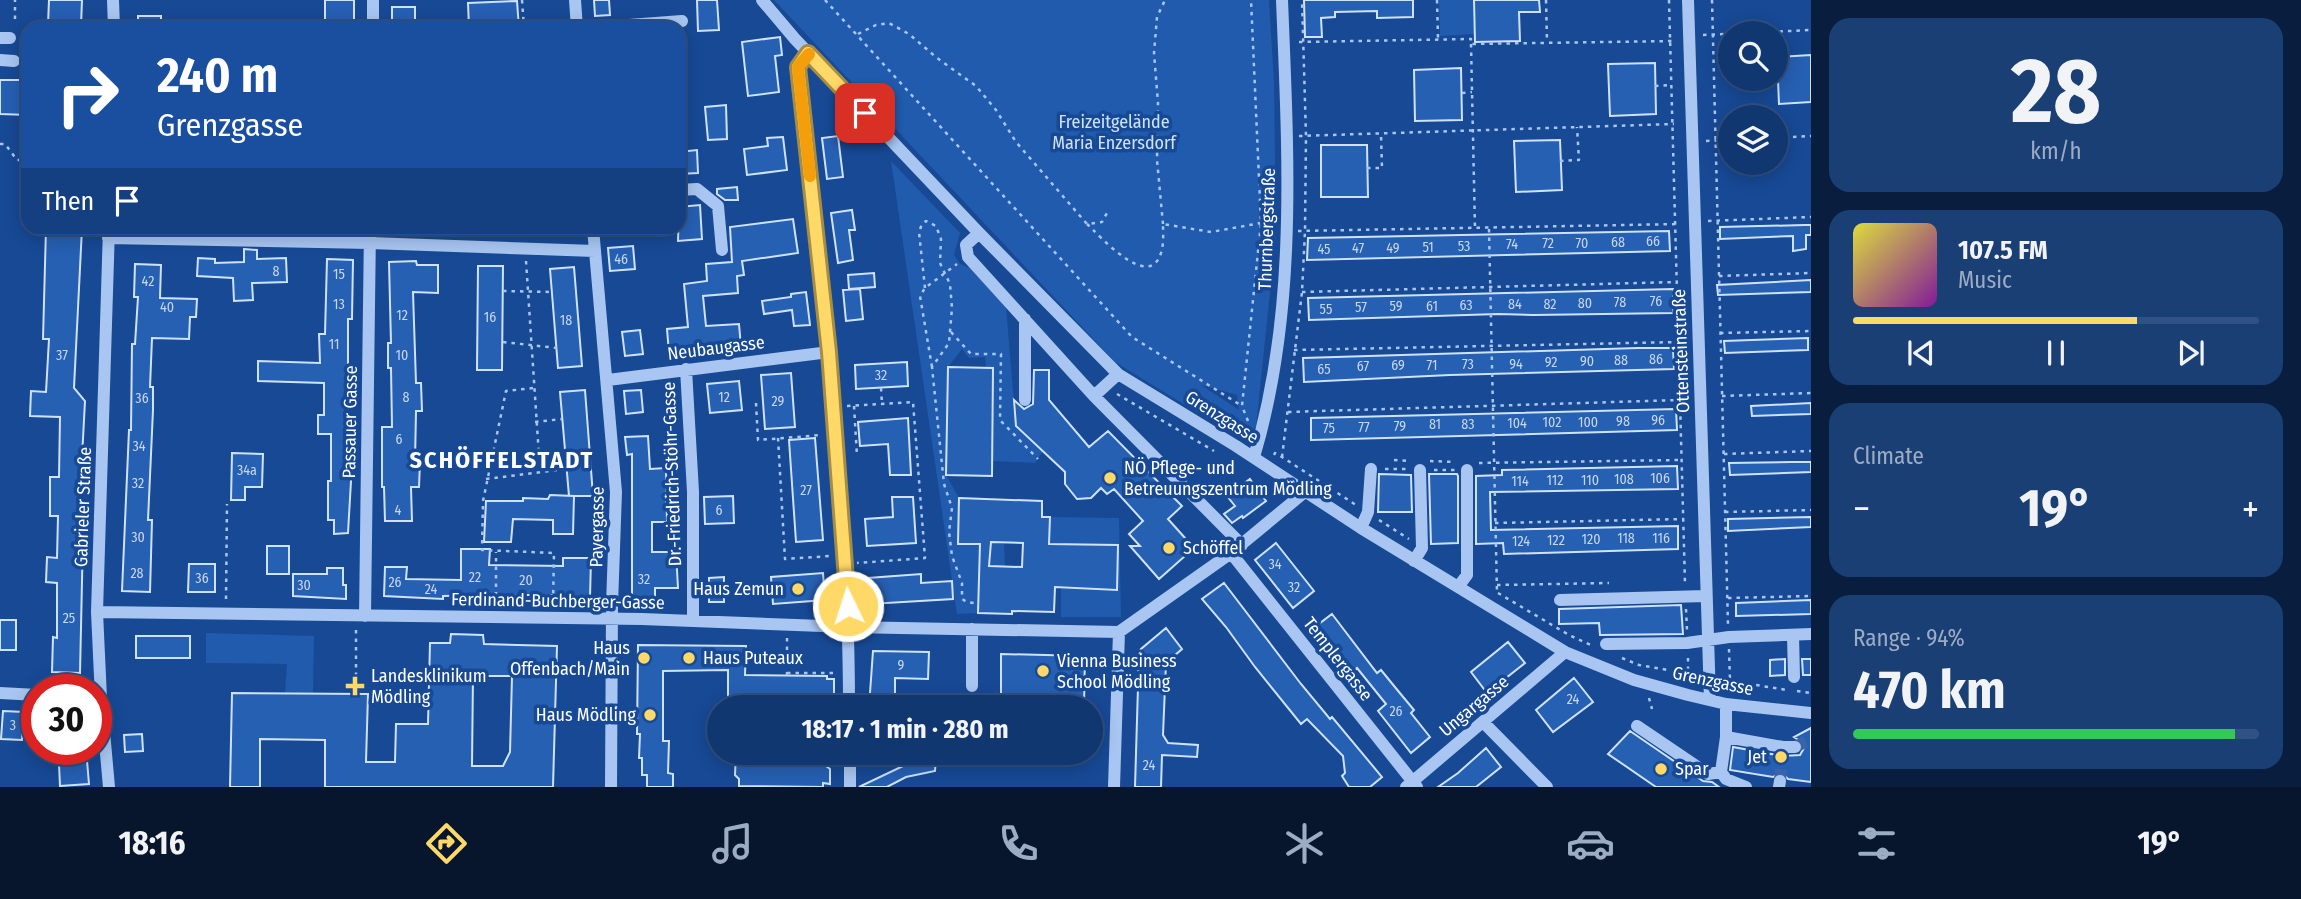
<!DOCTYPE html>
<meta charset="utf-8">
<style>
body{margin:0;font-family:"Fira Sans Condensed",sans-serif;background:#1a3f75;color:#f1f3f6;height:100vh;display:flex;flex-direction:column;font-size:26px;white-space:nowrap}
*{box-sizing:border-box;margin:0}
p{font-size:23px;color:#9cacc3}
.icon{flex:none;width:38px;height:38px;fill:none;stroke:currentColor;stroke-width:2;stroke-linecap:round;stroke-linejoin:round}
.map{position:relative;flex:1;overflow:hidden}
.details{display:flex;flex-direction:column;gap:18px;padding:18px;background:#091e3e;width:490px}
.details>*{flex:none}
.hud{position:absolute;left:21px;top:21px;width:665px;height:214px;border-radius:21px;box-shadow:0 4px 18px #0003,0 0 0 2px #305183;background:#1a4fa0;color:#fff;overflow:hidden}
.controls{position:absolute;left:1718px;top:21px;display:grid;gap:14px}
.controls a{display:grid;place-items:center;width:70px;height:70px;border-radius:50%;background:#113770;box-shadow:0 4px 18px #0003,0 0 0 2px #305183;font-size:35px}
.speed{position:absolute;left:21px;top:674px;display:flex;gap:14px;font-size:35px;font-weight:700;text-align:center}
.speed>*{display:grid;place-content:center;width:91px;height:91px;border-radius:50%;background:#113770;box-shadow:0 4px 18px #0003,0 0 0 2px #305183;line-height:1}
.speed .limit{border:10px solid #d22;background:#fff;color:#111}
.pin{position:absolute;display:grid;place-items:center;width:60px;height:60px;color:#fff;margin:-30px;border-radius:14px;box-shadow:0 4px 10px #0006}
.me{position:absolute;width:77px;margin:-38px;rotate:356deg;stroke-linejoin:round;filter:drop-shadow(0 0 5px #0008)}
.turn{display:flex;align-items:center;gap:24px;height:147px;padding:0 21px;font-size:32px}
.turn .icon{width:91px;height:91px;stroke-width:2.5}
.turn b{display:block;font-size:49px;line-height:60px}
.then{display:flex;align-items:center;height:66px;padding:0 21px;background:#0003;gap:14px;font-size:26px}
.big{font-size:52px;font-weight:700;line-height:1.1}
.details .card{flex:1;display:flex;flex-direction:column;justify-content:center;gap:10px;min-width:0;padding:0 24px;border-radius:21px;background:#1a3f75}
.details .dial{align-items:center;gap:0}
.dial b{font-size:91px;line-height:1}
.song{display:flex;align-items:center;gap:21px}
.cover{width:84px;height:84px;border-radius:10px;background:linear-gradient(135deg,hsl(60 70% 55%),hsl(290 70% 35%))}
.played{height:7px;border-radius:4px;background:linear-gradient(90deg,#ffd968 70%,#305183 70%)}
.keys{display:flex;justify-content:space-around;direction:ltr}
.heat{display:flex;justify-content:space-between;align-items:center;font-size:38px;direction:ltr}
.charge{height:10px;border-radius:5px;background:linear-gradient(90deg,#34c759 94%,#305183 0)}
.trip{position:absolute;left:707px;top:695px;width:396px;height:70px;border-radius:35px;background:#113770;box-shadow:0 4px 18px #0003,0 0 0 2px #305183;font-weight:700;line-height:70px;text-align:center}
.dock{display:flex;height:112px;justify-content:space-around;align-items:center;background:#07162d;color:#9cacc3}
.dock .icon{width:49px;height:49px}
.dock .selected{color:#ffd968}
.dock b{font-size:32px;color:#f1f3f6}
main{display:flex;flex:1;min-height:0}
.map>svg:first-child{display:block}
</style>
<main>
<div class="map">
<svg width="1811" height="787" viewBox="0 0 1811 787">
<rect width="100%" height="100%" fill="#174995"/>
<path fill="#205bae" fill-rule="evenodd" d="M774,0H1269L1274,82L1276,235L1256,427L1244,434L1234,435L1115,362ZM1201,385L1237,395L1239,410Z
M1439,0H1473L1474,34L1440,36Z
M891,161L960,233L954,255L960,264L970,268L1006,307L1016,426L1043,451L1035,463L993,461V368H986L985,357L969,358L962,349L948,367L946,475L959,498V544L991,545V542H1004L1005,567L979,566L978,613L957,614Z
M1050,517L1119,518L1121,617H1061V587L1117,590L1118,546L1049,544Z
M206,633L314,636L313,694H285L287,664L206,663Z"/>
<path fill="#2660b3" stroke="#cfe2fc" stroke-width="2" fill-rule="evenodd" d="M49,0H82L81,26L48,25Z
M325,0H354V21H325Z
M594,0H609L610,15L595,16Z
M697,0H717L719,30L698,31Z
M1304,0H1413V17L1377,18V11L1335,12V17L1321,18L1322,37H1305Z
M1474,0H1539L1540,12H1519L1520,41L1475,42Z
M517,1L519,28H469L468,3Z
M392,7H415V28H392Z
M138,16H161V28H138Z
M780,37L782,55L775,56L779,92L748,96L742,42Z
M1811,55V102L1779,104L1777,57Z
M1655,63L1656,114L1610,116L1608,64Z
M1461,68L1462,120L1415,121L1414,70Z
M0,80H28V115L0,114Z
M726,105L727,139L708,140L705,107Z
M838,136L843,177L827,179L822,138Z
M783,137L787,170L747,175L744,149L768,146L767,138Z
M1560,140L1562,190L1516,192L1514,141Z
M1321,145H1367L1368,197H1321Z
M697,150L698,173L679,174V152Z
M737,187L738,200H725L717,194V189Z
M700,205L702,239L678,241L679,207Z
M852,210L855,230H849L853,260L838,263L831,213Z
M793,219L798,253L742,261L744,275L737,276L738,293L703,296L706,326L739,324L741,347L669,353L667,329L688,327L684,284L707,281L706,264L732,262L730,227Z
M1805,225H1811V235H1806V249L1793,251V236L1720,239V227Z
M46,228H82L74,388L85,401L81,477L80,535H83L80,673L52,672L53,637L57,638V583L46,582L47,557L57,558L58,516H50V477H59L60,417L30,416L31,391L46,392L49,339H43Z
M1669,231L1670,251L1307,260L1308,238Z
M633,246L635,269L610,271L608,248Z
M244,249L257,250V259L286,258L287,282L252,283L253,300L234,301L233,278L197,276L198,258L215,259V263L244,262Z
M327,259L353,260L352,319H348V415L351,481L348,533L334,534V520H328V481H331V434H318V415H324V383L258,381V361L320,363L319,334H325Z
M416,261L417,265H438V293L413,292L416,383H421L422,411H416L415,462H420L419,487H411L412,521H385L384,487H382V427H392L391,368H388V343H391L389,262Z
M135,264L161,265L160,298L197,299L196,317H190L189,339L152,338L150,387H153V410L148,520H152L150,592L122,591L129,430H131L132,344H135L138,297H134Z
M478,266H503L502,370H477Z
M574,267L582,366L558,368L550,269Z
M874,273L875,287L849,289L848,275Z
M1811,280V292L1718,295L1717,285Z
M860,289L863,319L846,321L843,290Z
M1673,289V313L1533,315L1498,314L1309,320L1308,298Z
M806,292L810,325L794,326L792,310L764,314L762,301L791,297V294Z
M640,330L643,354L625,356L622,332Z
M1808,338V350L1725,353L1724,341Z
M1638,348H1673L1674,369L1450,375L1304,382L1303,358Z
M907,362L908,386L856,389L855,365Z
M948,367L993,368L992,476L946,475Z
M1034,370H1049V400L1089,447L1108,431L1182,506L1168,519L1194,548L1159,579L1130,546H1140L1129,534L1143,521L1114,489L1107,494L1101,488L1091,498L1077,499L1065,484V472L1016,426L1014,400L1024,409L1033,404Z
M791,373L795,427L765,429L761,375Z
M739,381L742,410L710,413L707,384Z
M585,390L593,496H569L560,392Z
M641,390L643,412L626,414L624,391Z
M1811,403V414L1752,416L1751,406Z
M1676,409L1677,430L1311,440V418Z
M908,418L911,475H890L888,444L860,446L858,422Z
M648,436L650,469L666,468L667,522H652V552H676L678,588H655V600H632V454L627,455L625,437Z
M815,438L823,540L796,542L789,440Z
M232,453L263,454L262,487H245V500H231Z
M1791,462H1811V472L1730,475L1729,463Z
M1677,466L1678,489L1490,492L1491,530L1678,526V549L1504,554L1503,543L1476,544V476L1502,475V470Z
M1379,474L1411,475L1412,512H1378Z
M1429,474H1457L1458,476V543L1431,544Z
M1250,479L1266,501L1243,518L1242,516L1232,523L1224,514L1235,506L1227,496Z
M550,495L574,496L573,534H553V520L513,519L511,542H484L486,501H523V498L548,499Z
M733,496L734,523L705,524L704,497Z
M892,497H913L916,543L867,546L865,519L893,517Z
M959,498L1042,501V517H1050L1049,544L1118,545L1117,590L1055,587L1054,612L1012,611V614L978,613L980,544H958ZM991,542L1023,543L1022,567L989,566Z
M1811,517V527L1728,531V519Z
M1276,543L1314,591L1293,608L1255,560Z
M267,546H289V574H267Z
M461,549H490L489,565L563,566V558H591L590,598H562L563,595H489L443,596V599L384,596L385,567H407L406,579L461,580Z
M189,564H215V592H188Z
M327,568H343V585H346V599L293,596V574H327Z
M823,573L825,600L773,604L771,577Z
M921,574V583L952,581L953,599L870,604L868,578Z
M724,577V602H709V578Z
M1224,583L1301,684L1330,719L1332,717L1382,777L1370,787H1349L1342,776L1345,773L1343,756L1307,719L1301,724L1255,667L1226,627L1202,599Z
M1811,600V614L1736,616V603Z
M1681,605L1683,634L1600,635L1599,623L1559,624V609Z
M1332,614L1377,673L1381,670L1399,692L1414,710L1411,713L1430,737L1411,753L1378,711L1386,704L1357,668L1347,676L1311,630Z
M0,620H16V650H0Z
M1166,628L1182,649L1166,663L1163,735L1168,743L1198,745L1197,757L1162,755L1161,787H1135L1139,653L1141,649Z
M451,634L483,635L484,644L557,646L553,787H325V740L260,739V787H230L232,693L368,694L366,762H395L396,724H428L430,643H450ZM473,676H512L510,752L503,766H472Z
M136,636H190V658H136Z
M1508,642L1525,663L1487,693L1471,672Z
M638,645L746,646L745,675L827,676V679H834V707H745V698H728V670L663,671V741H669L668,773L673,774V787H647V775H642V758H639L640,734H637Z
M873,651L929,652L928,679L895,678V707H869Z
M1001,654L1085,656L1084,707H996V694L1001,695Z
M1785,659V675L1770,676V660Z
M1802,659H1811V675H1803Z
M1574,678L1593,702L1553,732L1536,710Z
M3,711L24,712L22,740L1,739Z
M1811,728V782L1788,779L1781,772L1773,777L1730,770L1733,747L1782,756L1800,755L1804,748L1803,743L1794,737Z
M1630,731L1703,781L1712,782L1719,787H1656L1608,754Z
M142,734L143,751L125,752L124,735Z
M1486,748L1501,767L1476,787H1438L1458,773Z
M62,749H86L89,784L60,786L59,764H63Z
M736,752H804L807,755H813L814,761L826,760V766L830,769V784L823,783V787L739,786V779L735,775Z
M936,757L935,771L906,777L887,787H859L903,766Z"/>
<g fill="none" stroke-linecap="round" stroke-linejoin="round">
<path stroke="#3a64a5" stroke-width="12" stroke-dasharray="12 6" stroke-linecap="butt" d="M1795,747L1811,739
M1780,781L1783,747"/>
<path stroke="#a8c6f1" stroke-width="2.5" stroke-dasharray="3.5 5" stroke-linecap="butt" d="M522,0L524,28
M825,0L1132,337L1242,406
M1437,0L1438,38
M1546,0L1547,42
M1669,0L1685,584
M1712,0L1728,625
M15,19V0
M858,34L876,25L889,23L909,34L937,58L976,86L996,110L1016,142L1087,224L1102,222L1108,211
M1703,35L1811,30
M1299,42L1471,39V44L1676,41
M1471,44L1475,229
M1655,86L1672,85
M1462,93L1472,92
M1299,136L1674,124
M1776,138L1811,136
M1706,141L1731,140
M0,144H5L17,160H28
M1560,161L1579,160L1577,127
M1367,168H1382L1381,134
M1708,221L1811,217
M1087,224C1099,235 1149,292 1161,253C1164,244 1163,233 1163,224L1211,232L1261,223L1275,227
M1163,224L1157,160L1158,103L1154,53L1157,17L1165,0
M1489,229L1497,593
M1298,231L1680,224
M526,261L540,471
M1719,276L1811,273
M925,288L919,232L922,224L926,221L936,226L941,239L940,263L950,284L952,308L949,343L932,367L944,484L952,508L949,532L952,556L962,583V599L967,602L979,604
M503,291L552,292
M1302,292L1676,282
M951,332L971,354H1001L1000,420L1038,459
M1720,333L1811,331
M503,342L557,348
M1294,350L1679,342
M932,367L920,296L925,288L957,264
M533,388L506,391L483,501L482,550L554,553L553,604
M881,388L882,404
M1117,394L1214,451
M1722,396L1811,393
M756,403L758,440L822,435
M847,406L913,402L925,558L857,563
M854,406L857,456
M1288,412L1680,400
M1248,421L1242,406L1261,223L1251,0
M535,422L562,419
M778,438L785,559L830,556
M1724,454L1811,451
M1274,455L1275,453L1282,457L1356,505
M1282,457L1302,292L1305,231L1306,136L1302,0
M1394,460L1409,461
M1430,461L1455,462
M1479,463L1682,460
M1385,469H1406
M1434,470H1455
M486,479L566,469
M1725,512L1811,510
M1379,520L1409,539
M1495,523L1684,519
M1497,585L1609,583
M1498,593L1569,635L1593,646
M1728,598L1811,596
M226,599L227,504
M496,604V552
M1686,609L1687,630
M356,630V690
M787,638V676
M1729,649L1730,681
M1622,658L1639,665L1697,675
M1688,658V682
M787,673H836
M1731,681L1787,690
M1797,691L1811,693
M1649,698L1652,709"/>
<path stroke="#a8c6f1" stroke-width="12" d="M113,0L114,28
M575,0L577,28
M762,0L795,39L979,233L1118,374L1236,446L1361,528L1565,652L1634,680L1688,695L1726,704L1811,713
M1688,0L1710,700
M373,28V0
M589,28L682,21
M0,38H10
M808,53L798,67C821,280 849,493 849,707
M0,60L14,61
M679,190L697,189L718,206L722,250
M109,228L97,612L101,698L109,787
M593,228L616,492L612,605L611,787
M979,233L966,245L968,257L1094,396L1242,545
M108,238L370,243L595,251
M1025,319V400
M686,369L693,492V621
M608,380L829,352
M1094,396L1118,374
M1254,457C1298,310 1288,152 1282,0
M1361,528L1368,512L1371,469
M1231,553L1417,787
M1414,561L1422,548L1420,470
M1458,587L1467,575V470
M1560,600L1706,596
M97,612L642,619L849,627L1119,632L1231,553L1306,491
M365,616L370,228
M1793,635L1794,677
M1606,644L1687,643L1729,637L1811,634
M972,686V629
M0,693L37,695
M1726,704V737L1721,772L1726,779L1746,787
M1483,722L1547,787
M1637,726L1708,774L1721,772
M1726,737L1783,747H1795
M850,752V787
M850,760L888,759
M1114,787L1119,632
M1406,787L1565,652
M1779,787L1780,781"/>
</g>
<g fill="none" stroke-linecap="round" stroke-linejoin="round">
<g stroke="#a68d44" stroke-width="18">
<path id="route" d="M848,606L829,352L798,67L808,53L865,113"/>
</g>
<use href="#route" stroke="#ffd968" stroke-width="12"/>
<path stroke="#f59e0b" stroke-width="12" d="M809,54L798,67L810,176"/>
</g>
<g fill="#ffd968" stroke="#174995" stroke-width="2.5">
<circle cx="1110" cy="478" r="7"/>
<circle cx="1169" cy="548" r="7"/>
<circle cx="798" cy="589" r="7"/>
<circle cx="644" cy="658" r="7"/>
<circle cx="689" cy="658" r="7"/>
<circle cx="1043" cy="671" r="7"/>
<path d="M351.5 675.5h7v7h7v7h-7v7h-7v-7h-7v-7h7z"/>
<circle cx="650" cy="715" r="7"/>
<circle cx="1781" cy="757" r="7"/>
<circle cx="1661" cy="769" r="7"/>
</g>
<g text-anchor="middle" stroke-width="7" stroke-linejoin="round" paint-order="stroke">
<g font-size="14" fill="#c9d7ec">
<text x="1653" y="246">66</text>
<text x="1618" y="247">68</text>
<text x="1548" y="248">72</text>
<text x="1582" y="248">70</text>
<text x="1512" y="249">74</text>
<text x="1464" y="251">53</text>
<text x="1428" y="252">51</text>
<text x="1358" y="253">47</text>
<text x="1393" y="253">49</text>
<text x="1324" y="254">45</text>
<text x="621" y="264">46</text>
<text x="276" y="276">8</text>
<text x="339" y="279">15</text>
<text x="148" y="286">42</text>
<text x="1656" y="306">76</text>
<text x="1620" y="307">78</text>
<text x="1585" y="308">80</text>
<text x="339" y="309">13</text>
<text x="1515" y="309">84</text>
<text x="1550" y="309">82</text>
<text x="1466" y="310">63</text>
<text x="1396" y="311">59</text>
<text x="1432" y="311">61</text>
<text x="167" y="312">40</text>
<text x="1361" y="312">57</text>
<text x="1326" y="314">55</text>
<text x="402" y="320">12</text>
<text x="490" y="322">16</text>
<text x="566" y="325">18</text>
<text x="334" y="349">11</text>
<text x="62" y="360">37</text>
<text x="402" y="360">10</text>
<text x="1656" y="364">86</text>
<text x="1621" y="365">88</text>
<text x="1587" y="366">90</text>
<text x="1551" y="367">92</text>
<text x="1468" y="369">73</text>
<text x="1516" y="369">94</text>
<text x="1398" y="370">69</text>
<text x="1432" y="370">71</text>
<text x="1363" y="371">67</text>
<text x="1324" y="374">65</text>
<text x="881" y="380">32</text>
<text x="406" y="402">8</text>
<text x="724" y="402">12</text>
<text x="142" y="403">36</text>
<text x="778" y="406">29</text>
<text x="1658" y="425">96</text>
<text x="1623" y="426">98</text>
<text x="1552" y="427">102</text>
<text x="1588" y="427">100</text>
<text x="1517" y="428">104</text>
<text x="1435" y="429">81</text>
<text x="1468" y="429">83</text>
<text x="1400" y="431">79</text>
<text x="1364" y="432">77</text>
<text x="1329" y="433">75</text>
<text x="399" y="444">6</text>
<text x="139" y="451">34</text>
<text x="247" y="475">34a</text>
<text x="1660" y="483">106</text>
<text x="1624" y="484">108</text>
<text x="1555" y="485">112</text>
<text x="1590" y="485">110</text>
<text x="1520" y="486">114</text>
<text x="138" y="488">32</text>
<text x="806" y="495">27</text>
<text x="398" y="515">4</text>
<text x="719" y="515">6</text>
<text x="138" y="542">30</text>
<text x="1626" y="543">118</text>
<text x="1661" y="543">116</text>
<text x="1591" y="544">120</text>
<text x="1556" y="545">122</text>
<text x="1521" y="546">124</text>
<text x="1275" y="569">34</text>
<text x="137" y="578">28</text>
<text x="475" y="582">22</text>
<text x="202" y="583">36</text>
<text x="644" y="584">32</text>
<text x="526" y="585">20</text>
<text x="395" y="587">26</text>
<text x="304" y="590">30</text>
<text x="1294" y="592">32</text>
<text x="431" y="594">24</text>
<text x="69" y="623">25</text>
<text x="901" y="670">9</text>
<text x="1573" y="704">24</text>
<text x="1396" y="716">26</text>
<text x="13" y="730">3</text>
<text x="1149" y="770">24</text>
</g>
<g font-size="18" fill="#cfe2fc" stroke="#174995">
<text x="1114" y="128">Freizeitgelände<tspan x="1114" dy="21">Maria Enzersdorf</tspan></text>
</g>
<g font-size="18" fill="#fff" stroke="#174995">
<text transform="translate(1267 229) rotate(-88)" y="6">Thurnbergstraße</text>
<text transform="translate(716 348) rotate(-7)" y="6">Neubaugasse</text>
<text transform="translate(1681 351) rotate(-92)" y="6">Ottensteinstraße</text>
<text transform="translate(1222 417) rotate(32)" y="6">Grenzgasse</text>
<text transform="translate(350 422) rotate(-89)" y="6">Passauer Gasse</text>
<text transform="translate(672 474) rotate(-92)" y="6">Dr.-Friedrich-Stöhr-Gasse</text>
<text transform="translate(83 507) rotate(-88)" y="6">Gabrieler Straße</text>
<text transform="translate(597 527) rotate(-89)" y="6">Payergasse</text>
<text transform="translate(558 601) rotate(1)" y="6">Ferdinand-Buchberger-Gasse</text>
<text transform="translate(1338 659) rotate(52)" y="6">Templergasse</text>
<text transform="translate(1713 681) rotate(12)" y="6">Grenzgasse</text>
<text transform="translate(1474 706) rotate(-40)" y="6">Ungargasse</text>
</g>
<g font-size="18" fill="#fff" stroke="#174995" text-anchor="start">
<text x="1124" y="474">NÖ Pflege- und<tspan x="1124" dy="21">Betreuungszentrum Mödling</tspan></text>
<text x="1183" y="554">Schöffel</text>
<text x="784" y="595" text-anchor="end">Haus Zemun</text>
<text x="630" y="654" text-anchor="end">Haus<tspan x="630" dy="21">Offenbach/Main</tspan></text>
<text x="703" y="664">Haus Puteaux</text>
<text x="1057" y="667">Vienna Business<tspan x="1057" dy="21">School Mödling</tspan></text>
<text x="371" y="682">Landesklinikum<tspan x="371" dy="21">Mödling</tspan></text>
<text x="636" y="721" text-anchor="end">Haus Mödling</text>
<text x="1767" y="763" text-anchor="end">Jet</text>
<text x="1675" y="775">Spar</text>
</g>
<g font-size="24" font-weight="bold" letter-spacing="2" fill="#fff" stroke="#174995">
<text x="502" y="468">SCHÖFFELSTADT</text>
</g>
</g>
</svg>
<div class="controls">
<a><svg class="icon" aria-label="search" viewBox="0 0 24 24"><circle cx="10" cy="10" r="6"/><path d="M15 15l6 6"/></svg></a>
<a><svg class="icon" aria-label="layers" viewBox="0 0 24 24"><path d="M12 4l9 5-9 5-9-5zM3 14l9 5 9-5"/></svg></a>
</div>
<div class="speed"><div class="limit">30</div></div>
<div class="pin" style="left:865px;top:113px;background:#d93025"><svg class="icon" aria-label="arrive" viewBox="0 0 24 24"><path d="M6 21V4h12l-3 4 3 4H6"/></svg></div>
<svg class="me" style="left:848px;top:606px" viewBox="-20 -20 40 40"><circle r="17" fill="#ffd968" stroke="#fff" stroke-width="3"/><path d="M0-11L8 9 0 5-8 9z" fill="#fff"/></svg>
<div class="trip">18:17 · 1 min · 280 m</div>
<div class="hud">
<div class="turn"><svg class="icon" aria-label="right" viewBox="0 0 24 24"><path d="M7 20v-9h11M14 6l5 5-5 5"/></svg><div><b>240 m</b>Grenzgasse</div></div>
<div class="then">Then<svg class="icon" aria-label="arrive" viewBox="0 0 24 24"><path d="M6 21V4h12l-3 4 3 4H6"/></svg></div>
</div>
</div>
<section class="details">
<div class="card dial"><b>28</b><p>km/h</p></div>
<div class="card">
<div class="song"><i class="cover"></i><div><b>107.5 FM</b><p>Music</p></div></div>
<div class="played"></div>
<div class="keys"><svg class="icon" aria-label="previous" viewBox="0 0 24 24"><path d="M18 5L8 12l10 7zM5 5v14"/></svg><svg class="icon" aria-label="pause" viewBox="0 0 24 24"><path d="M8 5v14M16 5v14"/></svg><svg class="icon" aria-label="next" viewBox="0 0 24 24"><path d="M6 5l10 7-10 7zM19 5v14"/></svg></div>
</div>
<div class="card"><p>Climate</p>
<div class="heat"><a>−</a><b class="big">19°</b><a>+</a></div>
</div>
<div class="card"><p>Range · 94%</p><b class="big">470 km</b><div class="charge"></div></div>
</section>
</main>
<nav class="dock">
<b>18:16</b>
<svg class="icon selected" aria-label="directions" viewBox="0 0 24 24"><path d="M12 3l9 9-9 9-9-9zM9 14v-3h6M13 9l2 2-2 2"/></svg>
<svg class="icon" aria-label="music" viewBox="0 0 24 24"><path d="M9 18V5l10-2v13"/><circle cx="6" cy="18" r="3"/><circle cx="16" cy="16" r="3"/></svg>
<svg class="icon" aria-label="phone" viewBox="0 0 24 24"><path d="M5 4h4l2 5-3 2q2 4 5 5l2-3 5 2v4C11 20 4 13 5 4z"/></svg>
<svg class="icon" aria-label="climate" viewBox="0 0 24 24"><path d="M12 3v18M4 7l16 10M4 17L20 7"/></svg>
<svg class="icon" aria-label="car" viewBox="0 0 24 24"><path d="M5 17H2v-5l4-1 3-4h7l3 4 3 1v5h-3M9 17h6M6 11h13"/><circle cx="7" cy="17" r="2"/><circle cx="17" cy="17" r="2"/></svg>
<svg class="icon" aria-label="filters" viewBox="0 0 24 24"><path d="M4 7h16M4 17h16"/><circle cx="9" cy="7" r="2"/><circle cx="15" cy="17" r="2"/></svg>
<b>19°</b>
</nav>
